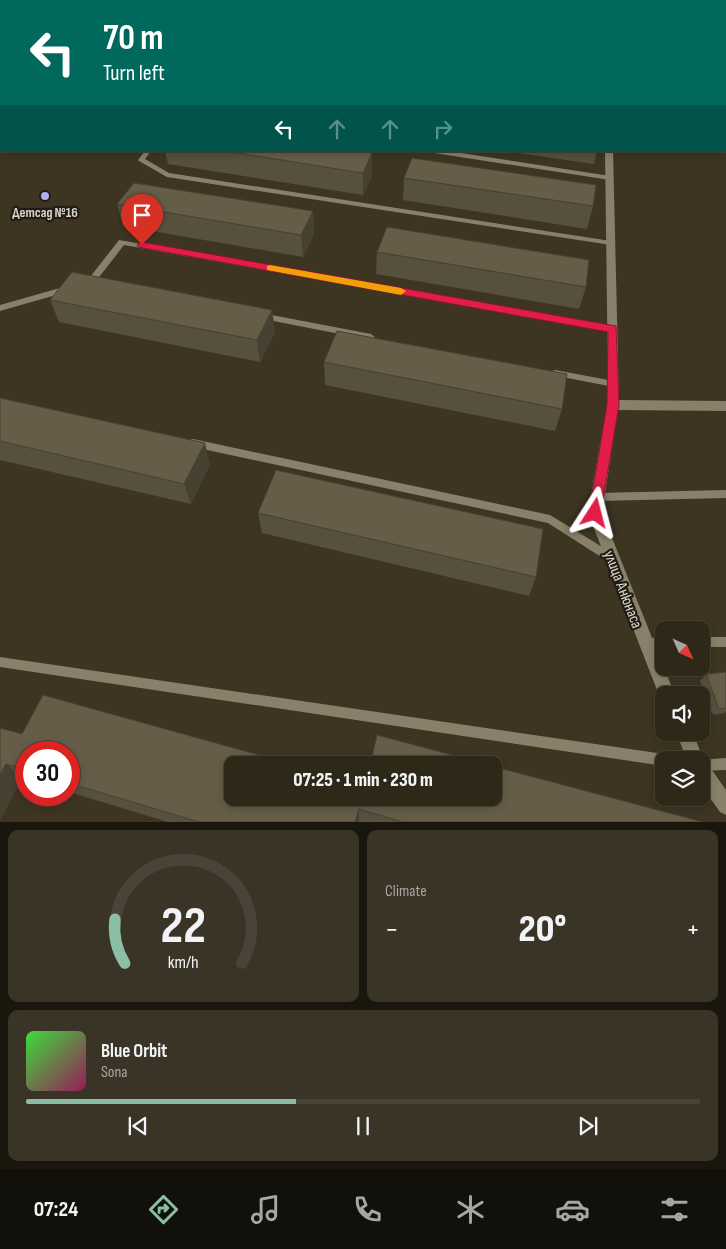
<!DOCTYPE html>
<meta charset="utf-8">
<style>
body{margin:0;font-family:"Sofia Sans Condensed",sans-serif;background:#3a3426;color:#f1f3f6;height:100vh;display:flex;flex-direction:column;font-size:19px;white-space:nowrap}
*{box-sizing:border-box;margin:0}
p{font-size:16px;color:#a7a6a2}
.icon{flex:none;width:28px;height:28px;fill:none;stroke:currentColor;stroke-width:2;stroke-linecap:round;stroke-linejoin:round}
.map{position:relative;height:822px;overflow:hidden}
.panel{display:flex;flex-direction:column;gap:8px;padding:8px;background:#19160e;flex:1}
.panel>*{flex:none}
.guide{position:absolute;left:0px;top:0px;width:726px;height:152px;box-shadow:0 2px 8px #0003,0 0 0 1px #494438;background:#00695c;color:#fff;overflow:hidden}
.needle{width:32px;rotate:135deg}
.tools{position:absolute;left:655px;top:621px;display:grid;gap:10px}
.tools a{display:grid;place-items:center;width:55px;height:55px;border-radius:10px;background:#2e2819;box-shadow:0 2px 8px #0003,0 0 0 1px #494438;font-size:25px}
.speed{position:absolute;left:15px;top:741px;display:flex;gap:10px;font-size:25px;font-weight:700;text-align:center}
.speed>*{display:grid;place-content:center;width:65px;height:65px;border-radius:50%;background:#2e2819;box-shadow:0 2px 8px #0003,0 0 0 1px #494438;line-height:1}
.speed .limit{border:8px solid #d22;background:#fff;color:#111}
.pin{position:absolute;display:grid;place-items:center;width:42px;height:42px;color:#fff;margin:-51px -21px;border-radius:50% 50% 50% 0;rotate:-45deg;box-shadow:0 0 5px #0007}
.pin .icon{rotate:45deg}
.me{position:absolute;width:55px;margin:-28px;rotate:9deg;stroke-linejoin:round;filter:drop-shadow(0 0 4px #0008)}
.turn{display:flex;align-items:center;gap:18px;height:105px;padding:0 20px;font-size:22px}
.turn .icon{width:65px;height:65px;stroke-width:2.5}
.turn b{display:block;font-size:35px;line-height:42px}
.lanes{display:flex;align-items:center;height:48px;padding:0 20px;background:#0003;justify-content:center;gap:25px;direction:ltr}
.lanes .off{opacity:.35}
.big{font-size:38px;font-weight:800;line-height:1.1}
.panel .widget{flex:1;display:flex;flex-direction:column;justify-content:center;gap:8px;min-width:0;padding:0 18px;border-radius:10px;background:#3a3426}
.panel .dial{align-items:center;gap:0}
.dial svg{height:130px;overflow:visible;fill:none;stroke:#494438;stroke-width:7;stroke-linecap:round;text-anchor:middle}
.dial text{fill:#f1f3f6;stroke:none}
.song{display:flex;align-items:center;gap:15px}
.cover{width:60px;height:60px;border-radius:8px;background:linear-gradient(135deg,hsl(120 70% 55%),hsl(330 70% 35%))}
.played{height:5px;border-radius:2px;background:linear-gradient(90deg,#8abfa5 40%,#494438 40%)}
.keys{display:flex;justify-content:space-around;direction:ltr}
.heat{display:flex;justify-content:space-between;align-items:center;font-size:28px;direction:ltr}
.panel .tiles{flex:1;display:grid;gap:8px;grid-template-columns:1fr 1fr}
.widget:last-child{grid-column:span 2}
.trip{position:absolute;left:224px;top:756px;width:278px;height:50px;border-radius:10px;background:#2e2819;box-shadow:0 2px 8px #0003,0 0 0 1px #494438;font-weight:800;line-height:50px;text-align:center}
.tab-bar{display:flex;height:80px;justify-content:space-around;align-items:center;background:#12100a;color:#a7a6a2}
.tab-bar .icon{width:35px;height:35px}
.tab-bar .current{color:#8abfa5}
.tab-bar b{font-size:22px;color:#f1f3f6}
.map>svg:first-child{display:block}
</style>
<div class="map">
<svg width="726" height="822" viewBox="0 0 726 822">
<rect width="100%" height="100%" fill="#3d3521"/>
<path fill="#7b621c" d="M228,0H726V38L725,1Z"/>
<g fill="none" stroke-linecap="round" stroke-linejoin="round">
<path fill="#89806b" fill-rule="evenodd" d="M145,151H151L145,159L169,173L611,241L615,243L611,245L167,177L139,161L138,160Z
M431,151H448L610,176L613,178L610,180L434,153Z
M119,240L613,326L617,329L613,332L124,245L93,285H87L86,283L87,281Z
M67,286L70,287L71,289L70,291L0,311V305Z
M261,313L371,334L375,337L371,340L258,318L257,316L258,314Z
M555,370L614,381L618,384L614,387L552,375L551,373L552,371Z
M193,439L550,515L617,556L618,559L617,562L613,564L609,562L548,523L193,447L190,446L188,443L190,440Z
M726,490V498L598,501L595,500L593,497L595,494L598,493Z
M701,637H726V647H701Z
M646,638H664V648H646L642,647L641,643L642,639Z
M0,657L664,754L668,756L670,760H664V766L0,667Z
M726,758V770L701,771V760H698Z"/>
<path fill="#89806b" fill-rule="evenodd" d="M605,151H613L619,400L726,401V411L618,410L602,513L675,695H664V702L659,695L588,513L607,405L608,384Z
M676,732H693L704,762L707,763L726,790V815L720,812L701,785V760H687Z"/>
</g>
<path fill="#57503e" d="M165,151H357L372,153V176L363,195L168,164Z
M505,151H597L594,164Z
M404,178L593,206L587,229L403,200Z
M117,204L313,211L314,234L303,257L123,226Z
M377,252L586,287L579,309L376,274Z
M50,300L272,310L275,332L260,362L59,322Z
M324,362L562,409L555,431L325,385Z
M0,398L210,464L191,504L0,460Z
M258,513L536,577L529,596L262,533Z
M726,672V712L724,713L713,715L700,681L706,674Z
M0,728L232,798L703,822H168L69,792V752H26V779L22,778L0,820Z"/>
<path fill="#474132" d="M372,153V176L363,195V173Z
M313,211L314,234L303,257L301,235Z
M272,310L275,332L260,362L257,340Z
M205,443L210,464L191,504L184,484Z
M6,764L22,778L0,820V775Z
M359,809V822H355Z"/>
<path fill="#655d48" stroke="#474132" d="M725,52H726V67H725Z
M726,86V97H725V87Z
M225,151H357L372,153L363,173Z
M412,158L596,185L593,206L404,178Z
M134,183L313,211L301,235L117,204Z
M387,227L589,260L586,287L377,252Z
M72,272L272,310L257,340L50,300Z
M337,331L567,374L562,409L324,362Z
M0,398L205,443L184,484L0,441Z
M276,470L543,529L536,577L258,513Z
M726,672V708L719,709L706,674Z
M43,695L295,765H232V798H492V766L703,822H403L359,809L355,822H199L69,783V752H26V770L6,764L0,775V728L22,734Z
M377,735L490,765H370Z"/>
<path fill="#e11d48" stroke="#92132f" d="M142,242L616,326L619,405L600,517L595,519L591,517L589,513L607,405L608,332L138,247L137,245Z"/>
<path fill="#f59e0b" d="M270,265L401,288L406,291L401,295L267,270V266Z"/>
<circle fill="#b4acf9" stroke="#201d14" stroke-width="2" cx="45" cy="196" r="5"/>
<g text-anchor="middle" stroke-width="4.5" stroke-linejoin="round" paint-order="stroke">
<g font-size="14" font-weight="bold" fill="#d9d4c8" stroke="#201d14">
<text x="45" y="217">Детсад №16</text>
</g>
<g font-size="16" fill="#d9d4c8" stroke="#201d14">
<text transform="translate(624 589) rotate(69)" y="6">улица Анюнаса</text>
</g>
</g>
</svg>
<div class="tools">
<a><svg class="needle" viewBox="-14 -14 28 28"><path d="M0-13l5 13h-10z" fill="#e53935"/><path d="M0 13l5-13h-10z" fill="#a7a6a2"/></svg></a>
<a><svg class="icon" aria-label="sound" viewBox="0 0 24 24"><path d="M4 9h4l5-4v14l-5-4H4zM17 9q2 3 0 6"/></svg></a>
<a><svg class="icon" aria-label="layers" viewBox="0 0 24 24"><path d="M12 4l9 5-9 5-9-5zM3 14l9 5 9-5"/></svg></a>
</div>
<div class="speed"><div class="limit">30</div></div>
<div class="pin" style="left:142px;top:245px;background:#d93025"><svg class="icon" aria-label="arrive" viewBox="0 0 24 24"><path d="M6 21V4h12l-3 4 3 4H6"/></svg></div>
<svg class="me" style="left:595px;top:513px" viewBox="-20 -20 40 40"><path d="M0-17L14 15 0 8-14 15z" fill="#e11d48" stroke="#fff" stroke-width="4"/></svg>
<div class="trip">07:25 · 1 min · 230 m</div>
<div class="guide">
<div class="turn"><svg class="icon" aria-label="left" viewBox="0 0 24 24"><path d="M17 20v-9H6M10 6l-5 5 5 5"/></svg><div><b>70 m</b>Turn left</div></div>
<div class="lanes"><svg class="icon" aria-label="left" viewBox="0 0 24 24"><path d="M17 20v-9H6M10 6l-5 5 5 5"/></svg><svg class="icon off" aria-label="ahead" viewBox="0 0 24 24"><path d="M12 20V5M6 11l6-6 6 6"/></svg><svg class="icon off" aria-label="ahead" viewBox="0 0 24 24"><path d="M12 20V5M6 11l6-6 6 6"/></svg><svg class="icon off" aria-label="right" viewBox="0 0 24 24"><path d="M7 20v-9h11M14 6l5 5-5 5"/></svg></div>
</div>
</div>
<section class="panel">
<div class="tiles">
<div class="widget dial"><svg viewBox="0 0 100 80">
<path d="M14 69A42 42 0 1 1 86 69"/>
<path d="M14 69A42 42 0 0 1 8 42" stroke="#8abfa5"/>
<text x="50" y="56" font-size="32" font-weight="700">22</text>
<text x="50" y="72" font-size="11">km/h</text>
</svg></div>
<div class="widget"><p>Climate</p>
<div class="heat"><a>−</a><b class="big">20°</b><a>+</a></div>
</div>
<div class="widget">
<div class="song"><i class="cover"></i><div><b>Blue Orbit</b><p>Sona</p></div></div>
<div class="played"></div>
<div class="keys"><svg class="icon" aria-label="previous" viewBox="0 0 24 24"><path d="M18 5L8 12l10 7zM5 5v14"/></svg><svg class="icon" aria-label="pause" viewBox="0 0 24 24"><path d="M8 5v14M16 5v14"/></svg><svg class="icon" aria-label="next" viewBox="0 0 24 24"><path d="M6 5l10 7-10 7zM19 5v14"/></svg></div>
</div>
</div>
</section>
<nav class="tab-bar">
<b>07:24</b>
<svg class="icon current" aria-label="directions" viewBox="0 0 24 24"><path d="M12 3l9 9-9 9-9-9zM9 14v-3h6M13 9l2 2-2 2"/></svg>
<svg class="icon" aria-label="music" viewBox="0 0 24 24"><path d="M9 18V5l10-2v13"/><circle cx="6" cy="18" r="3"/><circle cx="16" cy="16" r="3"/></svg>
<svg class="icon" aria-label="phone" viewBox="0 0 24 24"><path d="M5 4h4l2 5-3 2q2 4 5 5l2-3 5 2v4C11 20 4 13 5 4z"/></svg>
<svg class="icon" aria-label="climate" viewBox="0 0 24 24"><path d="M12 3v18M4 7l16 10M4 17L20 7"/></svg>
<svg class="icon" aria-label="car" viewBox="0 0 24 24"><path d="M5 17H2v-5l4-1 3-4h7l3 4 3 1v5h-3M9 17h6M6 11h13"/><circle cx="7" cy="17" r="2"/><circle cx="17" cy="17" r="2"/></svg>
<svg class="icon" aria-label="filters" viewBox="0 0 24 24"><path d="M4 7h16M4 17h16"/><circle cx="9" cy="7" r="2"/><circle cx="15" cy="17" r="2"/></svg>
</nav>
